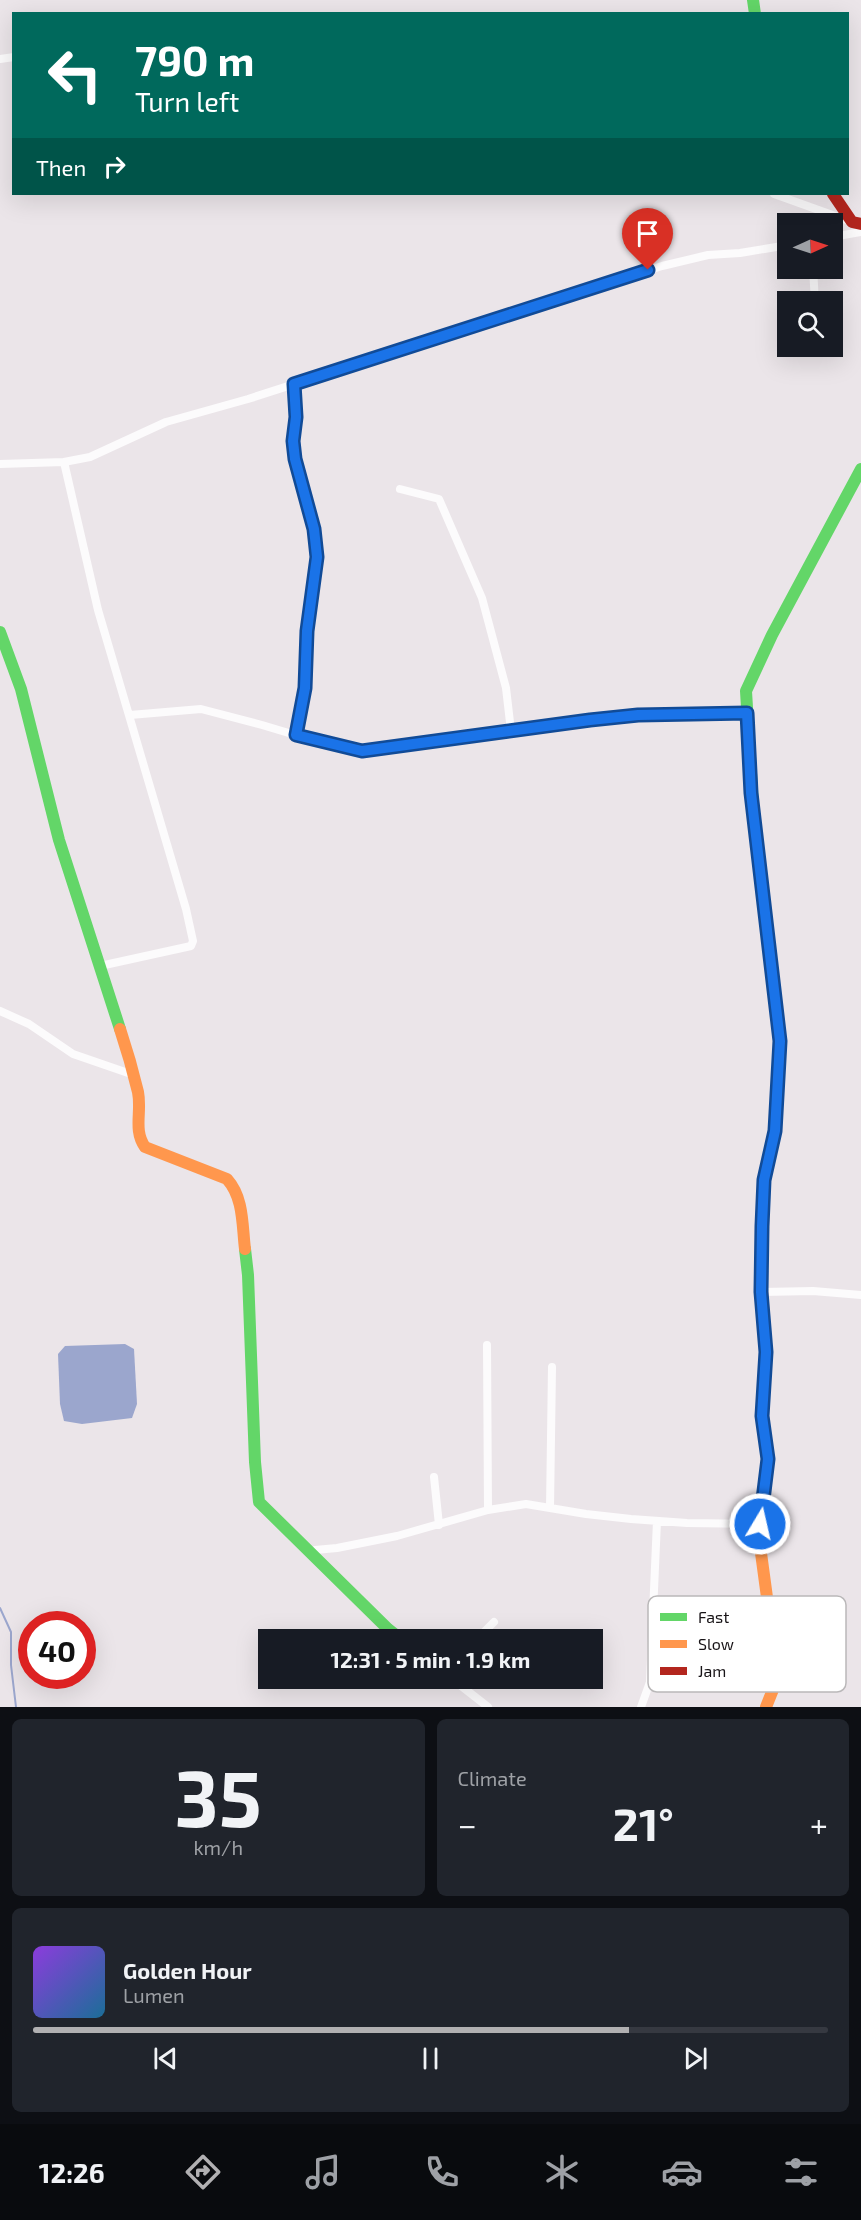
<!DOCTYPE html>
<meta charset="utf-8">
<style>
body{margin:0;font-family:"Exo 2",sans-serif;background:#20242c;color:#f1f3f6;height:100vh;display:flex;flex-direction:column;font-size:22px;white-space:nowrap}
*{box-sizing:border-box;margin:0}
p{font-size:20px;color:#9ea1a6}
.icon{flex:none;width:33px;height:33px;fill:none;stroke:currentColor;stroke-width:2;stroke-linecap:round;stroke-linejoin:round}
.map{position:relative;height:1707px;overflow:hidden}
.sheet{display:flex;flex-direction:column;gap:12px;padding:12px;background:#0d0f14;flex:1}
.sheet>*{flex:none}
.guide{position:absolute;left:12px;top:12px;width:837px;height:183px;border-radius:0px;box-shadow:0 6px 24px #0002;background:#00695c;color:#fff;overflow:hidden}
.needle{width:39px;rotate:87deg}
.controls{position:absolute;left:777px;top:213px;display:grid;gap:12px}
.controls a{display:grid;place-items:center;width:66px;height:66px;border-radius:0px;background:#171b24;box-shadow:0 6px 24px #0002;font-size:30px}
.speed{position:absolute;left:18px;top:1611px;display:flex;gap:12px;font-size:30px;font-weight:700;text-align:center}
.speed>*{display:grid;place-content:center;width:78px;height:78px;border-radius:50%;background:#171b24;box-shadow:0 6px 24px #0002;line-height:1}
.speed .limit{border:9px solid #d22;background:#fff;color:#111}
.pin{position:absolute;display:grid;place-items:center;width:51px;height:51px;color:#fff;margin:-62px -26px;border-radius:50% 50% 50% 0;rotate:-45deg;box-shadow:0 0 6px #0007}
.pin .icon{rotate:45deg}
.me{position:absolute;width:66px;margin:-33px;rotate:9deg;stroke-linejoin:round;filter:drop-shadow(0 0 4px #0008)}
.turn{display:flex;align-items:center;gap:21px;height:126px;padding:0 24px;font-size:27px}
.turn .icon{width:78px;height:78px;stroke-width:2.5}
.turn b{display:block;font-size:42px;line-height:51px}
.then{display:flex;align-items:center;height:57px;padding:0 24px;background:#0003;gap:12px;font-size:22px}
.big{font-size:45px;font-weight:700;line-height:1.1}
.sheet .widget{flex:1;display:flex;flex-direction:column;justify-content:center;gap:9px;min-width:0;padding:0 21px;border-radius:9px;background:#20242c}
.sheet .dial{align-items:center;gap:0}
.dial b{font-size:78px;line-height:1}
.song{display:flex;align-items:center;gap:18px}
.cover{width:72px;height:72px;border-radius:9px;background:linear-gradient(135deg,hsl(270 70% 55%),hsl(200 70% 35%))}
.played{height:6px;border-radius:3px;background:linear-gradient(90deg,#b1b0b2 75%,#363941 75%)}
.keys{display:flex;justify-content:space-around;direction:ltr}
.heat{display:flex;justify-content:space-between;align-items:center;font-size:33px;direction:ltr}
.sheet .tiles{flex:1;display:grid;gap:12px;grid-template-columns:1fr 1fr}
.widget:last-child{grid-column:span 2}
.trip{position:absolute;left:258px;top:1629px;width:345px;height:60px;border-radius:0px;background:#171b24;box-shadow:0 6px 24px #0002;font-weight:700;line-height:60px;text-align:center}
.dock{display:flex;height:96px;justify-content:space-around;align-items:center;background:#090b0e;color:#9ea1a6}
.dock .icon{width:42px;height:42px}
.dock .current{color:#b1b0b2}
.dock b{font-size:27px;color:#f1f3f6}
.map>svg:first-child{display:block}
</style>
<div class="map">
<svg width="861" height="1707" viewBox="0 0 861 1707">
<rect width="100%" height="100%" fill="#ebe5e9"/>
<path fill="#9ba6cd" d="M125,1344L134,1349L137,1404L132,1418L82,1424L64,1421L60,1404L58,1354L65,1346Z"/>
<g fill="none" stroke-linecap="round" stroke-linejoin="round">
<path stroke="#9ba6cd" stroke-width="2" d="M0,1608L11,1632V1665L16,1707"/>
<path stroke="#fcfbfc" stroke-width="8" d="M0,59L14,57
M774,194L852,222
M832,237L861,232
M813,268L815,302
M294,384L296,417L293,441L295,459L314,529L317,557L307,631L305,688L296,735
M64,462L98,610L186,909L193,941L191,946L100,966
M0,464L64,462L90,457L166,422L248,399L662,266L708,255L740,253L788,245
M400,489L439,499L482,598L506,688L511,731
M130,715L201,709L262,725L322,743L362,751L590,720L638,715L747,713
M0,1011L29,1024L73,1054L131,1074
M761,1292L813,1291L861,1295
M487,1345L488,1510
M434,1477L439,1525
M550,1508L552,1367
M309,1553L315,1550L337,1548L397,1536L488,1510L526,1504L586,1514L631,1519L687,1523L761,1524
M479,1640L481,1635L494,1622
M451,1678L488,1707
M641,1707L650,1682L657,1521"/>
<path stroke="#63d668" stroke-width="12" d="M753,0L755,14
M0,632L21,689L59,840L120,1029
M753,806L746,691L772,635L861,469
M245,1249L248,1275L255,1462L259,1502L388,1629L402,1640"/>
<path stroke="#ff974d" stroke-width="12" d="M120,1029C127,1050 133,1071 138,1092C142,1112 133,1130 145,1147L227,1179C244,1198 242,1225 245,1249
M761,1273L766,1352L762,1416L768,1459L761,1524V1553L776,1664L774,1687L766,1707"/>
<path stroke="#b3261e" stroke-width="12" d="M833,194L852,222L861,224
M753,806L780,1041L775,1131L764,1180L761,1273"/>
</g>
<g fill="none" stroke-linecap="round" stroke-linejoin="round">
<g stroke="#114b97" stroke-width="15">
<path id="route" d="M648,270L294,384L296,417L293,441L295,459L314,529L317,557L307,631L305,688L296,735L362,751L590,720L638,715L747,713L751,793L780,1041L775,1131L764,1180L762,1226L761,1292L766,1352L762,1416L768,1459L760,1524"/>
</g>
<use href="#route" stroke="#1a73e8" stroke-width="10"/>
</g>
<rect x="648" y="1596" width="198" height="96" rx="9" fill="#fff" stroke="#bab8b9" stroke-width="1.5"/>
<rect x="660" y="1613" width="27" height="8" fill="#63d668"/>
<rect x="660" y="1640" width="27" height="8" fill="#ff974d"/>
<rect x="660" y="1667" width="27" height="8" fill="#b3261e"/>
<g font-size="16" fill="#181417">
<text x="698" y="1623">Fast</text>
<text x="698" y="1650">Slow</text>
<text x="698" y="1677">Jam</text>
</g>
</svg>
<div class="controls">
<a><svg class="needle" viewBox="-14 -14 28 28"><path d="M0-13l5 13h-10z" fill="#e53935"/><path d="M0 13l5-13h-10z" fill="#9ea1a6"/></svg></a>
<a><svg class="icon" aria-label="search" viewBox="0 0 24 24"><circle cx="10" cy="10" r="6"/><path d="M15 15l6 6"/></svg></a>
</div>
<div class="speed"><div class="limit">40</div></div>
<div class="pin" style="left:648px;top:270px;background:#d93025"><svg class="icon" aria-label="arrive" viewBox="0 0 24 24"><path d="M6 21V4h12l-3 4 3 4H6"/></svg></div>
<svg class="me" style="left:760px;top:1524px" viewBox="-20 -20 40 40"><circle r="17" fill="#1a73e8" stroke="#fff" stroke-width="3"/><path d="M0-11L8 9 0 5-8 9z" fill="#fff"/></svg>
<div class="trip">12:31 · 5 min · 1.9 km</div>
<div class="guide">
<div class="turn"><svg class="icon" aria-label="left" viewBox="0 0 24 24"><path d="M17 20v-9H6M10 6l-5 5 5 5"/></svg><div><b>790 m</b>Turn left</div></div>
<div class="then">Then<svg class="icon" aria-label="right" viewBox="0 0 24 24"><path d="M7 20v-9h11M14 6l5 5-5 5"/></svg></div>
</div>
</div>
<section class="sheet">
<div class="tiles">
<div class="widget dial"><b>35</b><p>km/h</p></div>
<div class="widget"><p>Climate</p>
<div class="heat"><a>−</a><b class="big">21°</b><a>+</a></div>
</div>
<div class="widget">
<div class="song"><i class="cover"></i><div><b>Golden Hour</b><p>Lumen</p></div></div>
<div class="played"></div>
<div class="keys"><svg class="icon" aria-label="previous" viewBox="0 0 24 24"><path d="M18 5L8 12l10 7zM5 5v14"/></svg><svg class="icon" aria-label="pause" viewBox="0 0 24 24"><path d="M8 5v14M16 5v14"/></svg><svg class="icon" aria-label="next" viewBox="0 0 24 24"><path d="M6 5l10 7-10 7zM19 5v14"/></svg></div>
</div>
</div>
</section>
<nav class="dock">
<b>12:26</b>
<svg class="icon current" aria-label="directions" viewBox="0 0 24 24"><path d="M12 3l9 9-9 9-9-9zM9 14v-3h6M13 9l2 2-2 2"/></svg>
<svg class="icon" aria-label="music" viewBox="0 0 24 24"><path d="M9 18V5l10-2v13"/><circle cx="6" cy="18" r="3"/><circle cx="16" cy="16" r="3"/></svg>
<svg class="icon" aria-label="phone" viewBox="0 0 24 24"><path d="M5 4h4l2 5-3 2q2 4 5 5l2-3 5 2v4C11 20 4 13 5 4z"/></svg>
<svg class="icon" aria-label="climate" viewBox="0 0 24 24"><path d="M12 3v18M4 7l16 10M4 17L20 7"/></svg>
<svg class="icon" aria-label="car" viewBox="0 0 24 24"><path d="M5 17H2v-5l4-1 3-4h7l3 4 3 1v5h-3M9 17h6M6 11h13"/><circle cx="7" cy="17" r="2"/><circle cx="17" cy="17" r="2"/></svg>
<svg class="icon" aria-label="filters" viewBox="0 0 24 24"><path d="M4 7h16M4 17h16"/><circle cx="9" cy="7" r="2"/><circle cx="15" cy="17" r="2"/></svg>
</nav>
